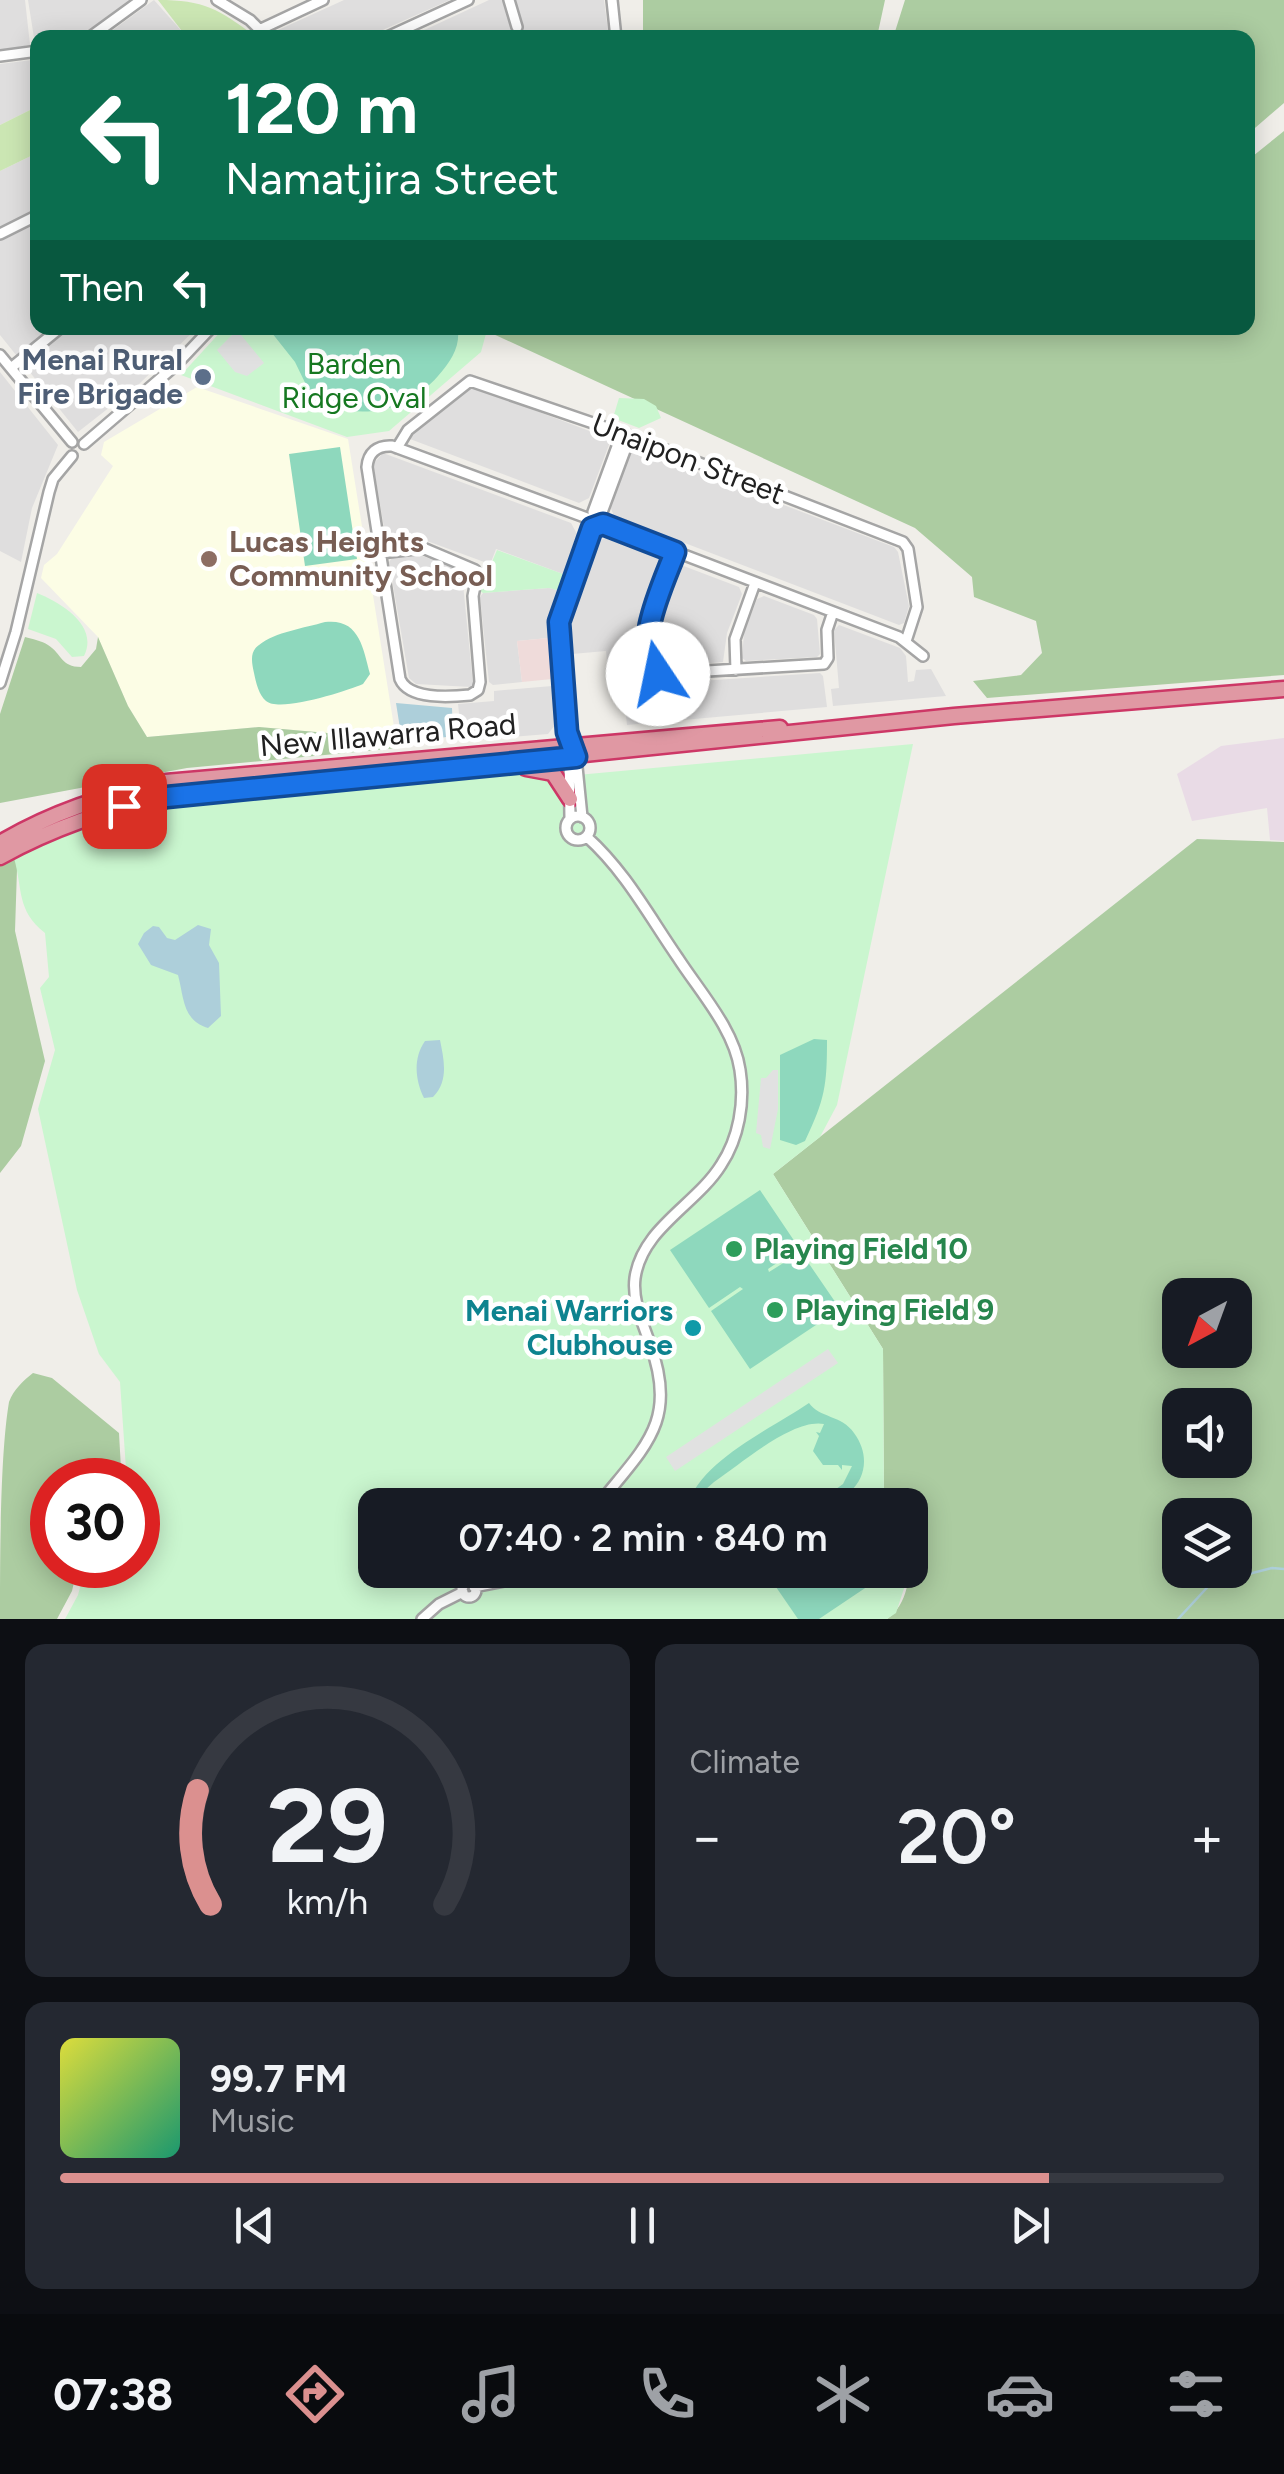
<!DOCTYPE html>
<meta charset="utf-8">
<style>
body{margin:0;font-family:Figtree,sans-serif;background:#242831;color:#f1f3f6;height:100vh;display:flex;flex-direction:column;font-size:38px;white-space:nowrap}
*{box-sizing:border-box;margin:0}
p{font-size:32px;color:#9ea1a6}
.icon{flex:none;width:55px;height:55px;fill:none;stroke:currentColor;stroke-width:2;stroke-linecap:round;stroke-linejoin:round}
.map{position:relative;height:1619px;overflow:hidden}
.drawer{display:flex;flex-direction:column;gap:25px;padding:25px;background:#0d0f14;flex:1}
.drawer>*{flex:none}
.hud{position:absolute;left:30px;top:30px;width:1225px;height:305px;border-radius:20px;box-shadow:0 5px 25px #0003;background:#0b6e4f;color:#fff;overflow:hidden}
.needle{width:65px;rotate:221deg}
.buttons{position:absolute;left:1162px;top:1278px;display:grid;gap:20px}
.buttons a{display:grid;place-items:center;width:90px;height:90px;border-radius:20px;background:#171b24;box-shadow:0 5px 25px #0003;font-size:50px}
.speed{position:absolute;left:30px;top:1458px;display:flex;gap:20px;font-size:50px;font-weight:700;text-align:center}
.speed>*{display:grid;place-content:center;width:130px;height:130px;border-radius:50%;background:#171b24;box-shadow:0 5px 25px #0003;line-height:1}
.speed .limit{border:15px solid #d22;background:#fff;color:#111}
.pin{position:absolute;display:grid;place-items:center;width:85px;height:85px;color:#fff;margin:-42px;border-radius:20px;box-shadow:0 5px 15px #0006}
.me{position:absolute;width:110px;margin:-55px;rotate:349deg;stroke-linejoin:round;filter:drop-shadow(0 0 8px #0008)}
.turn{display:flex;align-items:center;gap:35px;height:210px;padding:0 30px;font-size:45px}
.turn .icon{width:130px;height:130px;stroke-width:2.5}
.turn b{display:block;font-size:70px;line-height:85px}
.then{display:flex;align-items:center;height:95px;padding:0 30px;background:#0003;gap:20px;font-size:38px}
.big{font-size:75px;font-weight:600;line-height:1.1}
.drawer .widget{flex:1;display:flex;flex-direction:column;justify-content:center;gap:15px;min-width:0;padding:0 35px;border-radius:20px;background:#242831}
.drawer .dial{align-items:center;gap:0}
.dial svg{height:260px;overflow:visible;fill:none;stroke:#363941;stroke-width:7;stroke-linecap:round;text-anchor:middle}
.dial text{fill:#f1f3f6;stroke:none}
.song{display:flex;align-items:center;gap:30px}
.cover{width:120px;height:120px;border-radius:15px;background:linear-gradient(135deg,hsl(60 70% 55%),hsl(160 70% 35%))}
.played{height:10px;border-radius:5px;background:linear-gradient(90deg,#db908f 85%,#363941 85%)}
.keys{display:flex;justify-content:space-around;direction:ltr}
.heat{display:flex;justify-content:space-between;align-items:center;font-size:55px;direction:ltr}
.drawer .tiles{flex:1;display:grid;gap:25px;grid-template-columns:1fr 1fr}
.widget:last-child{grid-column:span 2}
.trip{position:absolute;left:358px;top:1488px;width:570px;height:100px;border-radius:20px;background:#171b24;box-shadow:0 5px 25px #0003;font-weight:600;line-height:100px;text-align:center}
.menu{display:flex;height:160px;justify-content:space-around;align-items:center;background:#090b0e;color:#9ea1a6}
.menu .icon{width:70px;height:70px}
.menu .selected{color:#db908f}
.menu b{font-size:45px;color:#f1f3f6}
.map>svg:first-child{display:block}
</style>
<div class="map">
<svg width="1284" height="1619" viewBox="0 0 1284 1619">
<rect width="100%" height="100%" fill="#f0eee9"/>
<path fill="#dfdede" d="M0,0H25L30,45L0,50Z
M28,0H130L90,29L70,37L38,38L35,44Z
M154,0L185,35L183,38H102Z
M344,0H450L367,37H282L276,31Z
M489,0H604L609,38H407Z
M32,60L34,108L0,125V64Z
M37,153L38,328H197L138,385L78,432L0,335V171Z
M0,372L58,445L32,508L21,562L0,551Z
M473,387L608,438L610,442L589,498L579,503L410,439L409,436L467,388Z
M634,448L894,547L898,552L909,606L904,623L899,625L614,516L610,506L630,450Z
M383,453L571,523L577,534L563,574L496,549L491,562L487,563L419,538L390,542L386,539L373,464Z
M607,537L660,557L662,561L642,619V665L639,669L608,672L606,651L572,654V613L597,542Z
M417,554L458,569L462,574L473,684L471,687L416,684L409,678L389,562L392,558Z
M681,565L739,587L742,594L727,633L723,662L661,667L658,664L657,624L677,567Z
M549,588L557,590L548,618V638L517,641L522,682L493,685L489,682L480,597L483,593Z
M764,596L814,615L817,619L820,654L817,657L746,661L742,658L744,633L757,599Z
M839,625L900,648L906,656L908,682L914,681L916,670L931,669L946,696L833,706L831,689L839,688L834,630Z
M820,673L823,676L827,707L627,725L623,686Z
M552,686L555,725L548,734L462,741L458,704L494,701V691Z"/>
<path fill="#efdbda" d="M548,638L552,679L522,682L517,641Z"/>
<path fill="#e9dbe6" d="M1284,738V841L1270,840L1267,808L1192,821L1177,774L1221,746Z"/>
<path fill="#fcfde5" d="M197,387L348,439L396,739L259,727L147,737L128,706L98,637L41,578L44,565L57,554L113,466L101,455L104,442Z"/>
<path fill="#cbe6b3" d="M158,0C204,0 219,9 256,37H183L185,35Z
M37,59V153L0,171V125L34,108L32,60Z"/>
<path fill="#accca1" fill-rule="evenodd" d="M643,0H885L877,37L643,38Z
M905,0H1284V103L1248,134V38H893Z
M1284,131V675L987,698L973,681L1021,675L1042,653L1036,621L974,597L972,577L915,528L491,333L488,328H1248V160Z
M25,637C32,639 42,641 48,645C62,654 61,667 81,667L96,649L98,637L128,706L147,737L259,727L396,739L398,748L187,768L0,803V714Z
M495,771L511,772L17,869L15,931L45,1061L21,1146L0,1173V866L77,829L174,806Z
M1197,839L1284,842V1619H887C918,1599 910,1538 910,1505H884L883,1349L773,1174ZM1180,1295H1235V1350H1180ZM1180,1405H1235V1460H1180ZM1180,1515H1235V1570H1180Z
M33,1373L52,1378L119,1433L121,1469L112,1480H52V1565H78L72,1591L57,1619H0C0,1561 0,1455 9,1402C14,1389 23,1381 33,1373Z"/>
<path fill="#caf6cf" d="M224,328H484L487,330L481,352L389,431L347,437L181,375Z
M619,398L644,399L656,406L661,418L639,428L613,418Z
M497,550L563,574L557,590L549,588L483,593L477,589L479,571L491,564Z
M37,593C62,603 99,626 84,656L72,657L56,639L28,629Z
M913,744L837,1105L820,1137L773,1174L883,1349L884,1505H375V1570H910L896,1613L887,1619H65L78,1595L86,1565H138V1480H117L126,1469L120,1382L99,1354L77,1290L38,1109L55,1050L40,988L49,977L45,933C16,910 23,889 14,858L77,829L174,806L495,771L545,778Z"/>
<path fill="#8ed8bd" d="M268,328H458C460,348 451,361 438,376C406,413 355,423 312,397L295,362Z
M340,447L357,559L305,566L289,454Z
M325,622C359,618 363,647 370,674L363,684C346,691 280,713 266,701C259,695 256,683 254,673C252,663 249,652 259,645C275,632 305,628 325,622Z
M814,1039L827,1040C827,1086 825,1099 805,1141L796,1145L780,1140V1055Z
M760,1190L799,1248L768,1269L769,1272L801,1252L840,1309L750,1369L711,1311L743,1289L740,1287L709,1308L670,1250Z
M809,1403C819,1418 842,1415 854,1433C879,1467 854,1505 814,1505L843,1484L852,1466L842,1465V1470L838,1465H823L813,1451L819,1436L816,1432L820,1433L824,1424C793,1418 741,1464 714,1482L705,1490L699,1505H688C699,1462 772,1428 809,1403Z
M801,1570H892L819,1619H798L776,1587Z"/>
<path fill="#e1e1e1" d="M237,330L264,363L247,376L235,372L217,350Z
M773,1070H778V1109L770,1149L763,1147L761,1135L756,1133L761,1078H766Z
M828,1349L838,1363L675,1471L666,1457Z"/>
<path fill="#adcfda" d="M396,703L452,708L453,736L405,743L402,741Z
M198,925L211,929L209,945L219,963L221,1016L208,1028C182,1020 184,997 178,975L151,965L138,944L144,933L153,926L159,927L167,938L175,940Z
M440,1040C444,1060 449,1081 433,1097L424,1098C415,1080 413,1058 425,1041Z"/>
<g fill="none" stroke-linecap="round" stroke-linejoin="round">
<path stroke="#adcfda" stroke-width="2.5" d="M1214,1571L1215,1570
M1237,1577L1272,1568L1284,1569
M1178,1619L1215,1579L1229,1578"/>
<g stroke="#a5a5a5" stroke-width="14">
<path id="minor" d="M217,0L250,20L268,38
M509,0L517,27
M612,0L616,38
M261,29L323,0
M89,38L141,0
M385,38L468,0
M0,56L38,51
M0,234L38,215
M0,355L72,442
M11,368L60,328
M84,444L176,365L211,328
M397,448L408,430L470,381L622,433L903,542L908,549L917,607L906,641
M593,512L622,433
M601,515L630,437
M603,524L899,637L923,656
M675,552L650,621L648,643L651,666L658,674L824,664L828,658L827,630L833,612
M381,553L423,548L475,570L477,576L473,596L480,682L478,690L470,695C450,697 409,700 400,679L367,467C368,453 377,445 392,446L587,518
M736,670L735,639L755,583
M0,683L16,632L49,492L53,479L72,456
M569,754L570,818
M566 828a12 12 0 1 1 24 0a12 12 0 1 1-24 0Z
M582,817L576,757L567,732L559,622L592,528
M587,837C625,871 649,916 678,958C700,992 734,1029 740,1070C745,1102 739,1138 721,1165C696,1205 642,1228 635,1278C632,1301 643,1323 650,1344C679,1422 644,1447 598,1505
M462 1590a7 7 0 1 1 14 0a7 7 0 1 1-14 0Z
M474,1587L520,1578L537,1570
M422,1619L439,1604L463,1592"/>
</g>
<g stroke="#cd3766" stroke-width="19">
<path id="highway" d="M526,768L553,773L570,799
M0,843C52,812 107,794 166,782L780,728
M0,857C53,828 107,809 167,797L954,716L1284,689"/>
</g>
<use href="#minor" stroke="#fff" stroke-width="9"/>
<use href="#highway" stroke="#e098a3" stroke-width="14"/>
</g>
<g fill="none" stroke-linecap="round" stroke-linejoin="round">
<g stroke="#114b97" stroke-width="25">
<path id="route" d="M124,806L167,797L576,757L567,732L559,622L592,528L603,524L675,552C665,580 630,650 658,674"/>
</g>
<use href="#route" stroke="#1a73e8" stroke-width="18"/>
</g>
<circle fill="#5c6f8a" stroke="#fff" stroke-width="4" cx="203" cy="377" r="10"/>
<circle fill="#8d6e63" stroke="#fff" stroke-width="4" cx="209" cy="559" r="10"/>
<g fill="#2e9e5b" stroke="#fff" stroke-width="4">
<circle cx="734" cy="1249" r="10"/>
<circle cx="775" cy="1310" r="10"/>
</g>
<circle fill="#0f9aa8" stroke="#fff" stroke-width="4" cx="693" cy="1328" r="10"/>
<g text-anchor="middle" stroke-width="9" stroke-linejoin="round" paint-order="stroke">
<g font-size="30" font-weight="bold" fill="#4e5e75" stroke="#fff" text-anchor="end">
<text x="183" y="370">Menai Rural<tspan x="183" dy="34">Fire Brigade</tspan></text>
</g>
<g font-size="30" fill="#167821" stroke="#fff">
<text x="354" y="374">Barden<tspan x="354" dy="34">Ridge Oval</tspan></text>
</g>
<g font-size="30" fill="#212121" stroke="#fff">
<text transform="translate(688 459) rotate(21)" y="10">Unaipon Street</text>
<text transform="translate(388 735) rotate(-5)" y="10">New Illawarra Road</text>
</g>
<g font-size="30" font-weight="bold" fill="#785e54" stroke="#fff" text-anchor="start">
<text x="229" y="552">Lucas Heights<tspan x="229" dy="34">Community School</tspan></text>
</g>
<g font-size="30" font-weight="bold" fill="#27864d" stroke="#fff" text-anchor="start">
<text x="754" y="1259">Playing Field 10</text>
<text x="795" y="1320">Playing Field 9</text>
</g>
<g font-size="30" font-weight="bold" fill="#0d838f" stroke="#fff" text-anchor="end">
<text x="673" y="1321">Menai Warriors<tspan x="673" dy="34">Clubhouse</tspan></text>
</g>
</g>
</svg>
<div class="buttons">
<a><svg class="needle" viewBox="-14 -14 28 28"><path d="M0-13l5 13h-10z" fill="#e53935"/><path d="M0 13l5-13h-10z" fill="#9ea1a6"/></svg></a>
<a><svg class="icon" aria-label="sound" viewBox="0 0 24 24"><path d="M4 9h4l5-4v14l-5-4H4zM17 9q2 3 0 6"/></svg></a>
<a><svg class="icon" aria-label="layers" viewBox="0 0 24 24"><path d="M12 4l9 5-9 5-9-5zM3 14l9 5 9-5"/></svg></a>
</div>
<div class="speed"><div class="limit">30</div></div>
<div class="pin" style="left:124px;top:806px;background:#d93025"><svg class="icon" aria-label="arrive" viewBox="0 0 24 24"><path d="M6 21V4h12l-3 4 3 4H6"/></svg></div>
<svg class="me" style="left:658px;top:674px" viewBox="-20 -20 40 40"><circle r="19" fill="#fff"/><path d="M0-13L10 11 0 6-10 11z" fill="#1a73e8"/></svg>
<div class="trip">07:40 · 2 min · 840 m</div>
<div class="hud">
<div class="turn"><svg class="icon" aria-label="left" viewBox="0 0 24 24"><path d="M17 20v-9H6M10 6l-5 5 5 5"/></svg><div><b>120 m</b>Namatjira Street</div></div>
<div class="then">Then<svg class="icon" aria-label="left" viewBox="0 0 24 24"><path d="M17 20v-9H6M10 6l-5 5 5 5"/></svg></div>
</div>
</div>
<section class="drawer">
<div class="tiles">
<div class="widget dial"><svg viewBox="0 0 100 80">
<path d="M14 69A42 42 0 1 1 86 69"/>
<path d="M14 69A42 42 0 0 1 10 34" stroke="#db908f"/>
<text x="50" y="56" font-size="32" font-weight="700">29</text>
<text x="50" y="72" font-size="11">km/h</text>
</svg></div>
<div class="widget"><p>Climate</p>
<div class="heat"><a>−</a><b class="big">20°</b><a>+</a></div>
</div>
<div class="widget">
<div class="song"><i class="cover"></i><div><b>99.7 FM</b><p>Music</p></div></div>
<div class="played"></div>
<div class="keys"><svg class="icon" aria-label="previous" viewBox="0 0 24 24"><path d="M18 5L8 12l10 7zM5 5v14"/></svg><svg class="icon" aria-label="pause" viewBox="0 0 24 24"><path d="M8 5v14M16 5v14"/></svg><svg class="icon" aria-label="next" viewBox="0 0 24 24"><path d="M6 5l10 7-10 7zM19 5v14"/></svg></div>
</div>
</div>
</section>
<nav class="menu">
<b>07:38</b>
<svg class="icon selected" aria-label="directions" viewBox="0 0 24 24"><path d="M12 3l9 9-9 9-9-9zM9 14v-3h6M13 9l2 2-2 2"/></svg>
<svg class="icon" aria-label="music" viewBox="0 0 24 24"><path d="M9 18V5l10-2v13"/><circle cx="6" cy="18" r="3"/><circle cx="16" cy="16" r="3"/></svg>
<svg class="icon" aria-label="phone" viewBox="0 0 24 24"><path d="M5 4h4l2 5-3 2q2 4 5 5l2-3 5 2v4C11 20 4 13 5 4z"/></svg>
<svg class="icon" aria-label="climate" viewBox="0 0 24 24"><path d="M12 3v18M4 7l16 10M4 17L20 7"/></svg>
<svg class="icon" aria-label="car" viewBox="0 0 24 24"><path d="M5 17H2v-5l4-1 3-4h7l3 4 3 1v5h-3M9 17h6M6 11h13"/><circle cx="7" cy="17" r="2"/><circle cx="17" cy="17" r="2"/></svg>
<svg class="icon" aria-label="filters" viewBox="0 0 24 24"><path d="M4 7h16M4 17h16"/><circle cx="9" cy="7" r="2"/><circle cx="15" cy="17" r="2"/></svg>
</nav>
